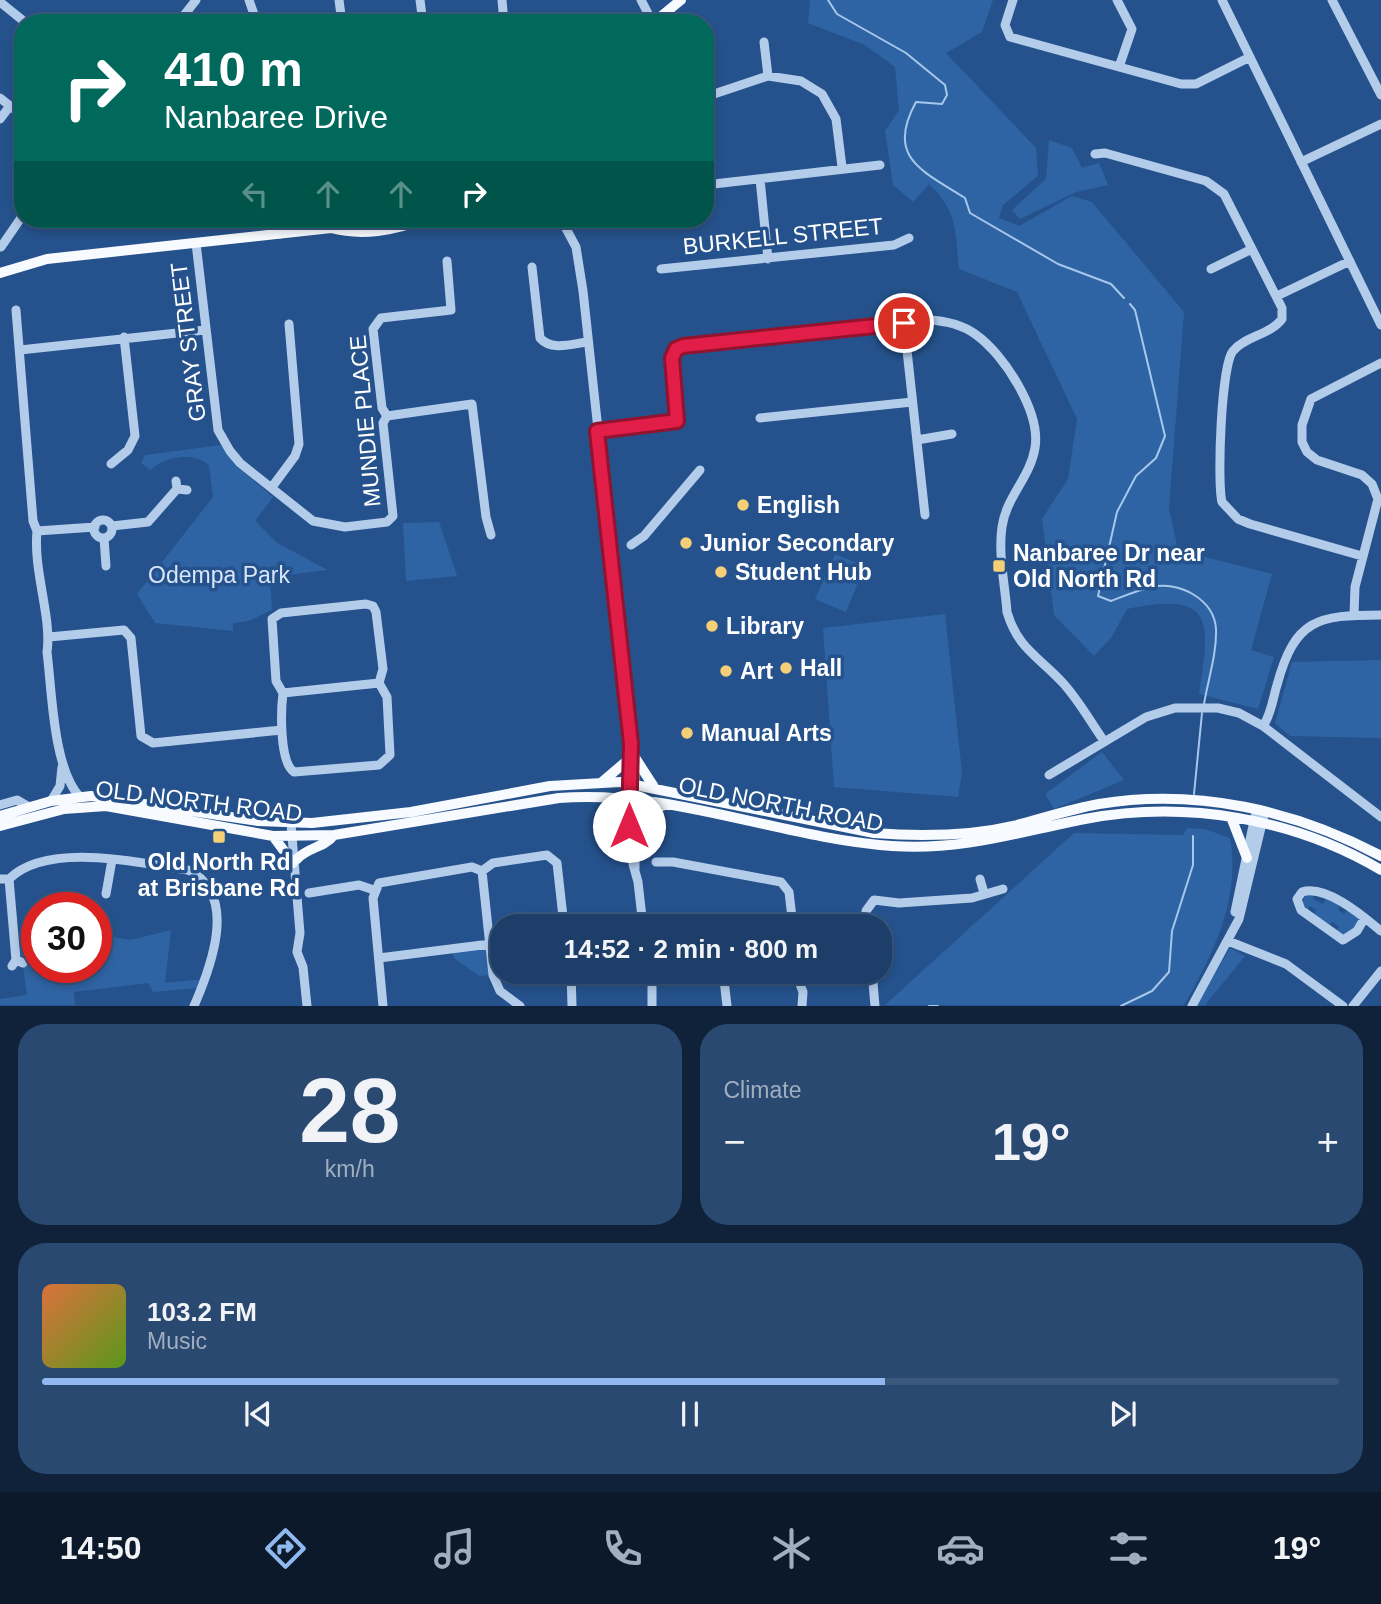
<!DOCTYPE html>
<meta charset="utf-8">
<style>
body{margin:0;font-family:Arial,sans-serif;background:#294971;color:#f1f3f6;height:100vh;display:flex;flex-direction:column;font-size:26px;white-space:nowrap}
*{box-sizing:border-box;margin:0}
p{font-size:23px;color:#a0aec0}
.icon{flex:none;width:38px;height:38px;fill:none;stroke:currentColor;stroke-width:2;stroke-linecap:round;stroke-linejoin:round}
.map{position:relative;height:1006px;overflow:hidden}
.details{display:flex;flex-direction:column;gap:18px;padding:18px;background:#0f223a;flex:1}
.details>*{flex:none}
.guide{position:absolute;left:14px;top:14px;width:700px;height:214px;border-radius:28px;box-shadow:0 4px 10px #0003,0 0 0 2px #3a577d;background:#00695c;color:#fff;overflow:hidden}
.speed{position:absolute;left:21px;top:892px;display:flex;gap:14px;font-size:35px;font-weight:700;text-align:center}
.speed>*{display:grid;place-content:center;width:91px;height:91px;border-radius:50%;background:#1c3e69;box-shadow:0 4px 10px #0003,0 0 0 2px #3a577d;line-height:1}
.speed .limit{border:10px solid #d22;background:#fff;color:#111}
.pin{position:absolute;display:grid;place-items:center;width:60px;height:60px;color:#fff;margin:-30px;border:4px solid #fff;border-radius:50%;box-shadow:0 2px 7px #0007}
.me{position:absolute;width:77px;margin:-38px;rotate:0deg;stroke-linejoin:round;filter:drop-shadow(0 0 5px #0008)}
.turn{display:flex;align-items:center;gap:24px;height:147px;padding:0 35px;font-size:32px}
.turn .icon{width:91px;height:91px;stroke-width:2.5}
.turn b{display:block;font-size:49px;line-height:60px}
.lanes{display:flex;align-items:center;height:66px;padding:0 35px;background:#0003;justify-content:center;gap:35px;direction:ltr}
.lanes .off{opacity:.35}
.big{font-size:52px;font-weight:700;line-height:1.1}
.details .card{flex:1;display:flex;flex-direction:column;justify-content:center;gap:10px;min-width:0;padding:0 24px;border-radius:28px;background:#294971}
.details .dial{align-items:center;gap:0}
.dial b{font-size:91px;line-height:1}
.song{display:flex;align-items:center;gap:21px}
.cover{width:84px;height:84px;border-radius:10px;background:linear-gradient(135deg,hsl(20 70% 55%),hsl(90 70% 35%))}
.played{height:7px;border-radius:4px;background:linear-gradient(90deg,#90b9f0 65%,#3a577d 65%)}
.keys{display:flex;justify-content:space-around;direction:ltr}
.heat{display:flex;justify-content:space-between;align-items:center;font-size:38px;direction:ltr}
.details .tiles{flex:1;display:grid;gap:18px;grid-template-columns:1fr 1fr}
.card:last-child{grid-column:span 2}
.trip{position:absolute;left:490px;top:914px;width:402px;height:70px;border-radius:28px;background:#1c3e69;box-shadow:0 4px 10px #0003,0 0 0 2px #3a577d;font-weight:700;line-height:70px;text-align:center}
.dock{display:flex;height:112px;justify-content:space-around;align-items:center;background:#0b192a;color:#a0aec0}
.dock .icon{width:49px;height:49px}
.dock .selected{color:#90b9f0}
.dock b{font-size:32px;color:#f1f3f6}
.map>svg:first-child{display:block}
</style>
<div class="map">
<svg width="1381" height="1006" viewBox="0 0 1381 1006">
<rect width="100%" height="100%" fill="#25528c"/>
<path fill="#2f64a4" d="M810,0H993L982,32L946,53L1036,148L1038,176L1003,205L999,218L1019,226L1072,196L1092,202L1184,312L1169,508L1178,550L1272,574L1251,650L1274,657L1258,709L1199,694C1210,623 1216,590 1127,609L1111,638L1094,656L1054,615L1042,519L1068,479L1077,419L1017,292L959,269C955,230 958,212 929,184L913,202L893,185L885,131L899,110L895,67L865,45L808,23Z
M1049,140L1072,148L1082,168L1099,163L1108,185L1076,192L1020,219L1012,210L1046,179Z
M222,445L235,465L273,497L255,521L277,543L328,570L270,577L272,610L249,621L233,623V631L155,623L137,594L213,497L209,465C192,451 166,456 150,470L141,463L145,455Z
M439,522L457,576L406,581L403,523Z
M835,554L865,566L846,612L815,599Z
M945,614L962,772L958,797L834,787L823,628Z
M1381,660V738L1290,736L1275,723L1292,662Z
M1102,752L1124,780L1054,809L1045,794Z
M1187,828L1205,829L1230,838C1241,899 1213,954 1184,1005H885L1074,833L1183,835Z
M1305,895H1314L1313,899L1323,904L1326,899L1340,905L1338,910L1344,914L1348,909L1359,917L1355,929L1344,937L1336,933L1339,926L1332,922L1329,927L1314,915L1316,910L1310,906L1307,910L1302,906Z
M171,930L165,983L204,979L197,988L153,992L148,983L74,992L75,1005H0V999L27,995L23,967L27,960L18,953V944L37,940V968H96V934L131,940Z
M488,946L490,975L479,976L454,958L453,951Z
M1230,948L1245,956L1205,1005L1196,1006Z"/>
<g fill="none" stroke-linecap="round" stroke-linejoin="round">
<path stroke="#a7c7eb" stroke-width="2" d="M828,0L837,14L906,53L945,85L947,95L942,104L916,102C885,158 923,171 965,198L970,213L1058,264L1111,284L1124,298
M1130,304L1135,310L1165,436L1156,458L1136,476L1117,512L1098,596L1111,601C1124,596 1138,590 1152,587C1179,581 1214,599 1216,629C1217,653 1208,680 1204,704
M1194,794L1202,713
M929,1006H938
M1121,1006L1152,991L1169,972L1172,931L1193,865V836"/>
<path stroke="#b3ccea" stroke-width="9" d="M249,0L257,23
M339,0L342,23
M420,0L423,23
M502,0L504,23
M641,0L653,23
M1013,0L1005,25L1010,37L1181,84H1196L1250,57
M1117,0L1132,29L1119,67
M1222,0L1381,325
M1332,0L1381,95
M0,2L26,23
M178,23L196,0
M764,42L768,76
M705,97L768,76L801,81L822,94L836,119L842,167
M0,98L23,116
M0,119L10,106
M1095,154L1105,153L1206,181L1224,194L1282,308V319C1270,335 1245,336 1233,351C1221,365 1217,483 1222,502L1238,519L1250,524L1362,556
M1301,162L1381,124
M760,179L768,259
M705,185L880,165
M279,219L280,234
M561,219L576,247L583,291L635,771V869
M196,243L218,430L230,451L240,463L313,521L345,527L387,522L393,516L383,423L387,416L382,408L373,329L381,318L451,310L447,261
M1,247L23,215
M532,267L540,338C551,351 572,344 587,342
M661,269L894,245L909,238
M1211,269L1252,249
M1277,296L1350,261
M16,310L33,521L37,531C33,571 52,617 47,652C52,691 53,769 80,797
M904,323L925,515
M20,350L205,330
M387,416L472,404L486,517L491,535
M760,418L912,402
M597,431L677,421L672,358L676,350L683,346L929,320C946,321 961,324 975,334C1004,354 1041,412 1035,448C1030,478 1006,497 1002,527C998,554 1005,585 1007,612C1018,649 1038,656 1062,682C1078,699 1090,721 1104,741
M917,440L952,434
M111,464L128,450L135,436L124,337
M176,481L177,489L187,490
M272,487L295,456L299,444L289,324
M94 529a9 9 0 1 1 18 0a9 9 0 1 1-18 0Z
M112,526L148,522L177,489
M37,531L95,527
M104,538L106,566
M631,545L644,536L700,470
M366,604L373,606L376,612L383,669L379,683L387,697L390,755L379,765L294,772C279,762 281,709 283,693L276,681L272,619L281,613Z
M1354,615L1355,587L1378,499L1372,484L1362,475L1317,460L1307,452L1302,442V425L1311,399L1381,363
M49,637L124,630L131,638L141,736L153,743L282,730
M283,693L379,683
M1263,726C1271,715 1273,698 1277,685C1295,619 1317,615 1381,615
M1049,775L1146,717L1175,708H1218L1239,713L1263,726L1381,817
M51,801L60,786L62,767
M0,805L17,800L29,807
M291,824L300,933L297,952L303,967L307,1006
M656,862H673L781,882L789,892L793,926
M633,864L638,882L643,926
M482,871L493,975L500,991L520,1006
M0,879H9C48,841 139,863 188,870C239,894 211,967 194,1006
M9,879L16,960
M980,879L984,893
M309,893L359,885L374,890
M106,894L112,860
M1235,912L1255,816
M1364,919L1357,931L1343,940L1301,910L1297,899L1302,892C1326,884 1364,917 1381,931
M867,926L866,911L874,900L899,903L972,898L1003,889
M1228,941L1286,964L1343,1006
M379,958L490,944
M12,966L16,960L23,963
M571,971L572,1006
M646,971L652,981V1006
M723,971L727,1006
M795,971L803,992L802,1006
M872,971L875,1006
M383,1006L373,898L379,883L472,867L482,871L493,863L547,855L557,863L564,926
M1192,1006L1239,919L1265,811
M1353,1006L1381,971"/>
<path stroke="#f7fafe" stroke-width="10" d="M653,23L681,0
M331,228C361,236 395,231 423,219
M0,273L47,259L331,228L345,222L380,219
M634,756L654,787
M602,782L629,759
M0,816L51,801L91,796L258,821L312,823L411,812L550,786L620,782L874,833C922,837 970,836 1017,825C1044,818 1071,809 1099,804C1196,788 1295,810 1381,856
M1231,817L1247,858
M634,820L643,813L667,804
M0,826L64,809L106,806L273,836L334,835L559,798C672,789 780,838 892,846C962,851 1018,832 1085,819C1185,800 1293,818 1381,870
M273,836L293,863
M297,859C308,847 324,848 334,835"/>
</g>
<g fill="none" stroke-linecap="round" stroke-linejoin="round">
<g stroke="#92132f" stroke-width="18">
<path id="route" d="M629,826L631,744L597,431L677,421L672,358L676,349L683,346L904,323"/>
</g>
<use href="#route" stroke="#e11d48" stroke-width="12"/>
</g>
<g fill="#f4cf77" stroke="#25528c" stroke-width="2.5">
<circle cx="743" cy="505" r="7"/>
<circle cx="686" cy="543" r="7"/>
<rect x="992" y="559" width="14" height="14" rx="3.5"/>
<circle cx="721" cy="572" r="7"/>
<circle cx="712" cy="626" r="7"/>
<circle cx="786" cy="668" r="7"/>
<circle cx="726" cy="671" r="7"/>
<circle cx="687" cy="733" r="7"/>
<rect x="212" y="830" width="14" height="14" rx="3.5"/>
</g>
<g text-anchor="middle" stroke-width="7" stroke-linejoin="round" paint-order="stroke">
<g font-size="23" fill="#fff" stroke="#25528c">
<text transform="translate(783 236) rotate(-6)" y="8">BURKELL STREET</text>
<text transform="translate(188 342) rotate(-97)" y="8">GRAY STREET</text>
<text transform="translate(365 421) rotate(-95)" y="8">MUNDIE PLACE</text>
<text transform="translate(199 801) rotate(7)" y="8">OLD NORTH ROAD</text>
<text transform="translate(781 804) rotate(11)" y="8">OLD NORTH ROAD</text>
</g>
<g font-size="23" font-weight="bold" fill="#fff" stroke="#25528c" text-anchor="start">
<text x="757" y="513">English</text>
<text x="700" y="551">Junior Secondary</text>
<text x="1013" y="561">Nanbaree Dr near<tspan x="1013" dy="26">Old North Rd</tspan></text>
<text x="735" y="580">Student Hub</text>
<text x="726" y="634">Library</text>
<text x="800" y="676">Hall</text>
<text x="740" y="679">Art</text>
<text x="701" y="741">Manual Arts</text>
<text x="219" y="870" text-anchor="middle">Old North Rd<tspan x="219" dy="26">at Brisbane Rd</tspan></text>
</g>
<g font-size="23" fill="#d8e6f8" stroke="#25528c">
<text x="219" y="583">Odempa Park</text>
</g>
</g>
</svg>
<div class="speed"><div class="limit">30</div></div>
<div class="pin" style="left:904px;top:323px;background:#d93025"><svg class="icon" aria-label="arrive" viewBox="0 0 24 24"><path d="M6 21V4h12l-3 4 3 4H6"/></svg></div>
<svg class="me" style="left:629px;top:826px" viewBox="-20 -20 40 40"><circle r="19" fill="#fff"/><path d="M0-13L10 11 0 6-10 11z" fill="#e11d48"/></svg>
<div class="trip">14:52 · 2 min · 800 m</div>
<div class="guide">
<div class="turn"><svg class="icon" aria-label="right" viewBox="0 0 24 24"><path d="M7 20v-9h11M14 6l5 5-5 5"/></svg><div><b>410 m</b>Nanbaree Drive</div></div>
<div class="lanes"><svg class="icon off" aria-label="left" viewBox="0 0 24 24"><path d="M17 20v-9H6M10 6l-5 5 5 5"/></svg><svg class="icon off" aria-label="ahead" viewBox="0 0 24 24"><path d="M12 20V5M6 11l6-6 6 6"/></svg><svg class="icon off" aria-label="ahead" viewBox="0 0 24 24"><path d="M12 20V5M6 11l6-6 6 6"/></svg><svg class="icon" aria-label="right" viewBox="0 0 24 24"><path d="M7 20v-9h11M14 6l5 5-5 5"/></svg></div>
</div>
</div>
<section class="details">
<div class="tiles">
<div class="card dial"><b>28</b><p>km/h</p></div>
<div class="card"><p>Climate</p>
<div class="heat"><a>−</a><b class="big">19°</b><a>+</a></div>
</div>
<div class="card">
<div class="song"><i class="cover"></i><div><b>103.2 FM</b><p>Music</p></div></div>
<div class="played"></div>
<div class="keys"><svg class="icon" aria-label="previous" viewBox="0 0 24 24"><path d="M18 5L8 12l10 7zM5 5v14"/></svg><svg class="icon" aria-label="pause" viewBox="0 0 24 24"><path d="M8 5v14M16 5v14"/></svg><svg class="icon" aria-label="next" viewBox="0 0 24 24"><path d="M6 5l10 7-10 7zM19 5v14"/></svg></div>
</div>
</div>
</section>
<nav class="dock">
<b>14:50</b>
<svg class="icon selected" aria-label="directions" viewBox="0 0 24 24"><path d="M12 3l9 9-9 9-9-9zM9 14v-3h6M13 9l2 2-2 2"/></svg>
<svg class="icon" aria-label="music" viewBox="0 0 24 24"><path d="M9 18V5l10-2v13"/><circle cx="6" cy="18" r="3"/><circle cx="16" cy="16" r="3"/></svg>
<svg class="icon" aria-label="phone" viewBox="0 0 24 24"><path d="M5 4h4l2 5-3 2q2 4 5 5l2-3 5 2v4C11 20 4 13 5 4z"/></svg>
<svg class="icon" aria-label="climate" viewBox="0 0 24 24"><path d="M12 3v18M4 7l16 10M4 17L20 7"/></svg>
<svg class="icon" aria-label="car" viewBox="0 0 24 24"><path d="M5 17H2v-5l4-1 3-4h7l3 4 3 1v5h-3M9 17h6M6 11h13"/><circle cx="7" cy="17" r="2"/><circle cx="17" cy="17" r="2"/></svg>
<svg class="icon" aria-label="filters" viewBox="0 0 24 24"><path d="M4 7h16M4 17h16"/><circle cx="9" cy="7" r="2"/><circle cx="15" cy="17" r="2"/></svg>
<b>19°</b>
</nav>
